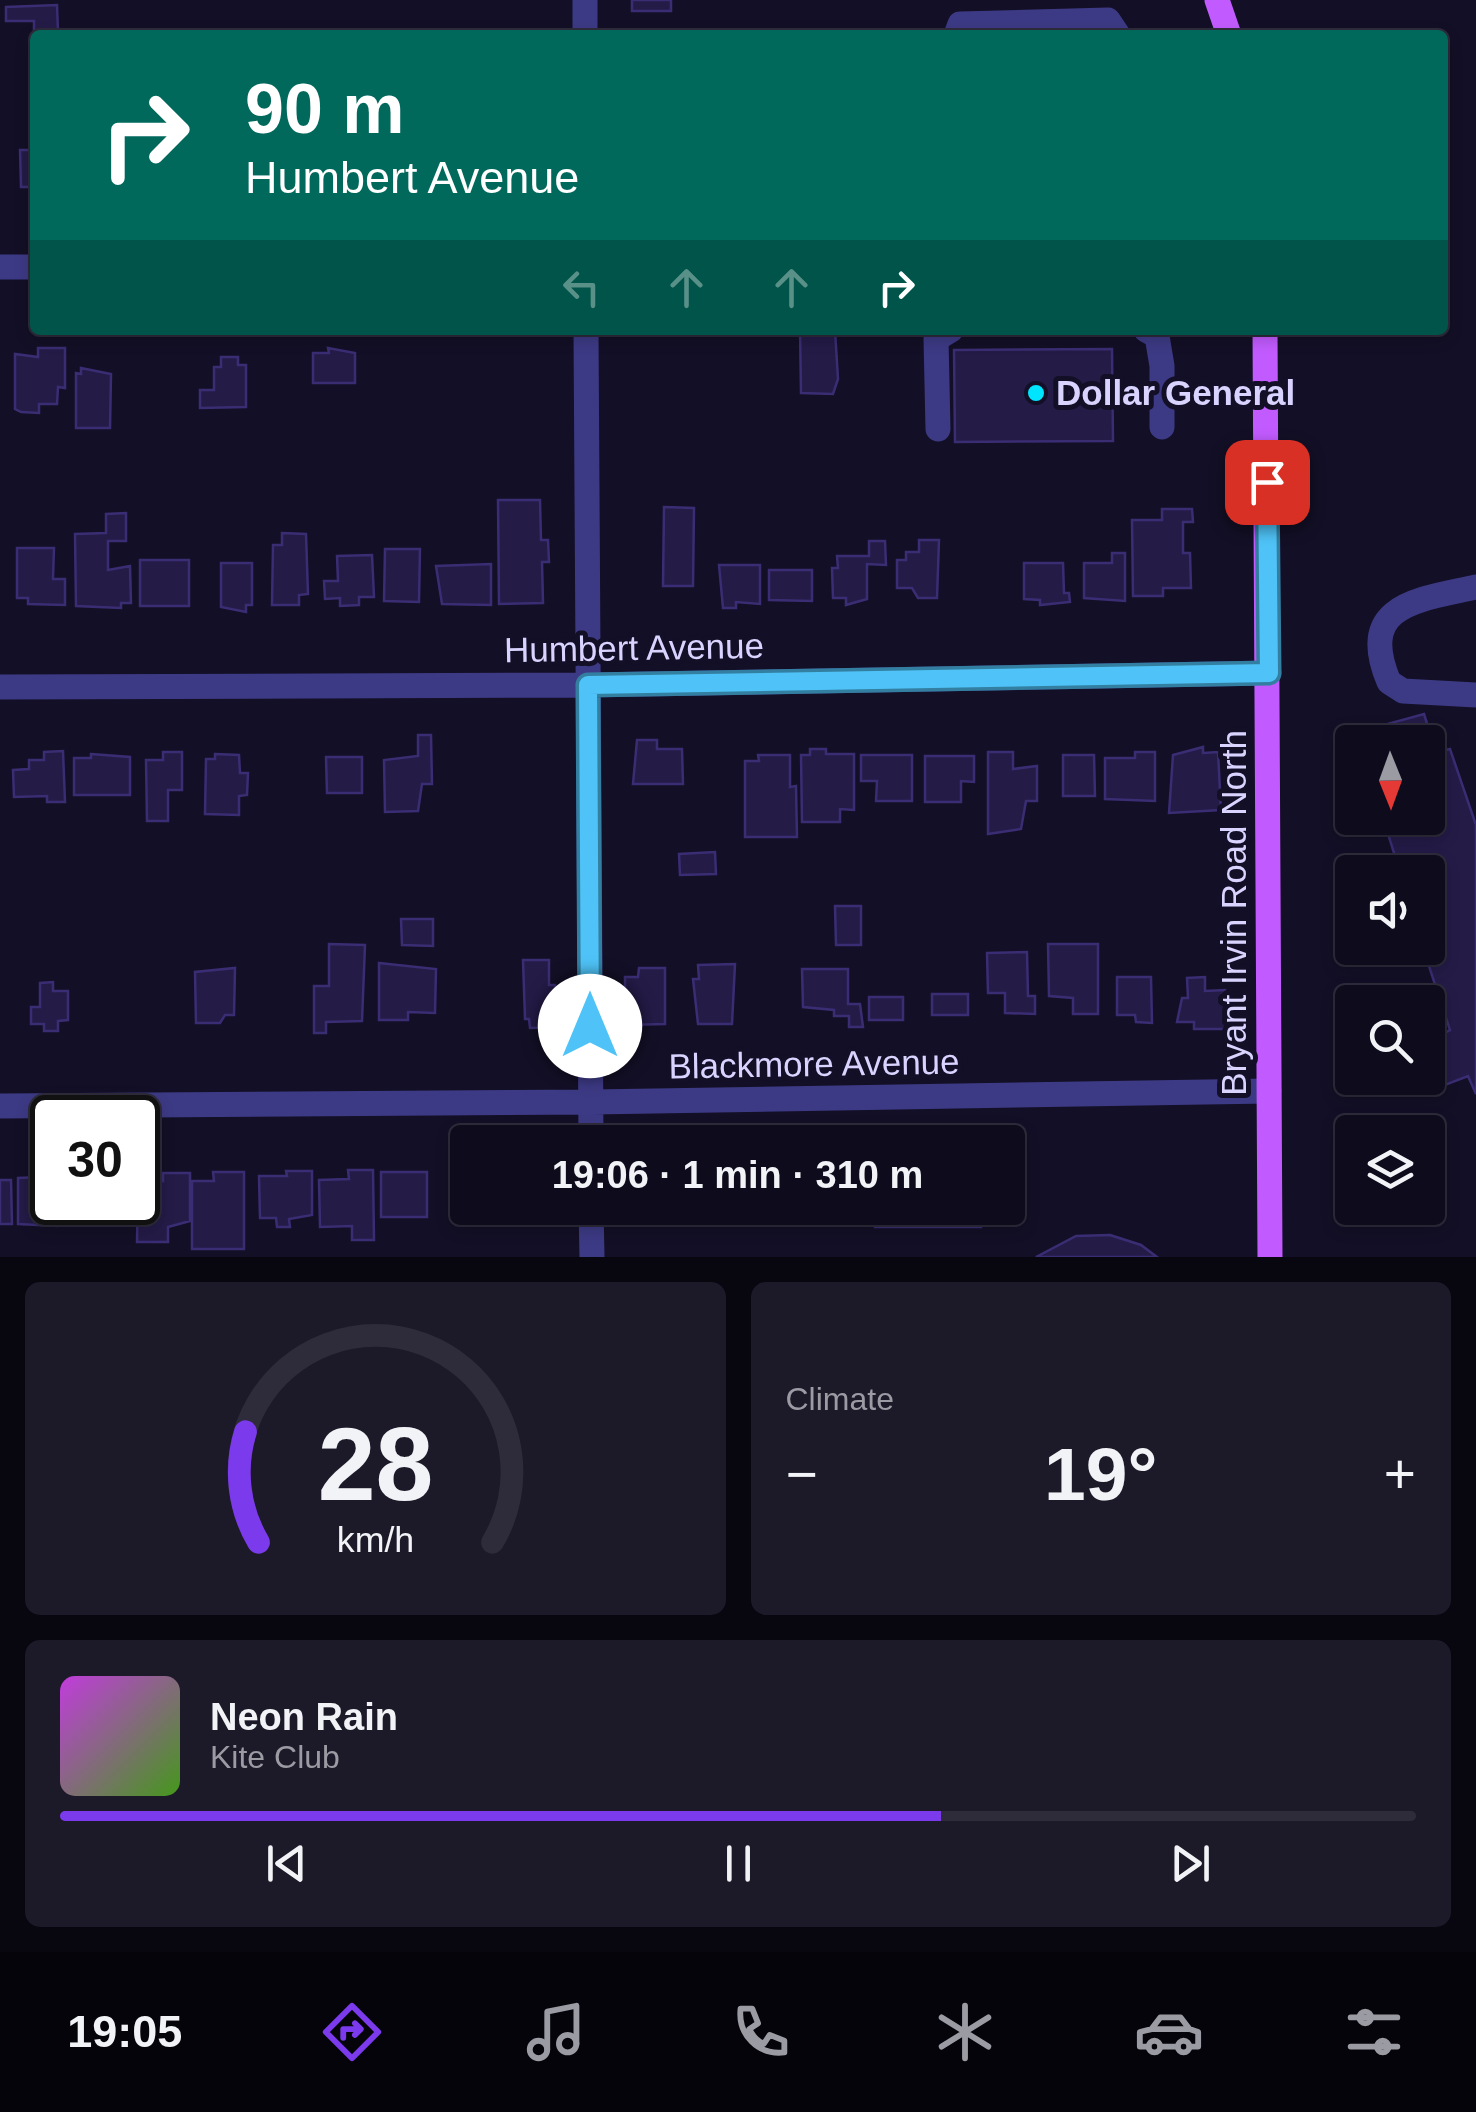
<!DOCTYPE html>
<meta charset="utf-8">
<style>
body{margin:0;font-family:Helvetica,sans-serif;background:#1c1929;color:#f1f3f6;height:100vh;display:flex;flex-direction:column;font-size:38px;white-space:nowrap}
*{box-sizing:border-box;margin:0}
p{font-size:32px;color:#9b9ba3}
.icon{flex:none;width:55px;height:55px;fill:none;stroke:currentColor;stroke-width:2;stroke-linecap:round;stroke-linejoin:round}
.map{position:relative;height:1257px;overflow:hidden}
.sheet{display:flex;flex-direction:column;gap:25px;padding:25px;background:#08060f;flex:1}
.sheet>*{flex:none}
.guide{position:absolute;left:30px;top:30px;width:1418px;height:305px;border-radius:10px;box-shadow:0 5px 15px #0003,0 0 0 2px #2e2b3b;background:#00695c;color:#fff;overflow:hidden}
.needle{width:65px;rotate:179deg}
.controls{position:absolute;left:1335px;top:725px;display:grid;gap:20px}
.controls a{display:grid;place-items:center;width:110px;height:110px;border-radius:10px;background:#0e0b1c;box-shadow:0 5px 15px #0003,0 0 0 2px #2e2b3b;font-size:50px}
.speed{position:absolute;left:30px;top:1095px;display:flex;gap:20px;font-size:50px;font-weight:700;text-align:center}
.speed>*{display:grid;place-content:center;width:130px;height:130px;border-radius:50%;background:#0e0b1c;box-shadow:0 5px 15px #0003,0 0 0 2px #2e2b3b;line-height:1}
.speed .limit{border:5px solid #111;border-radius:15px;background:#fff;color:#111}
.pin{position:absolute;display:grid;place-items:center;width:85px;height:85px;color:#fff;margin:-42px;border-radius:20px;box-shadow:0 5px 15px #0006}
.me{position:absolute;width:110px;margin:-55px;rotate:0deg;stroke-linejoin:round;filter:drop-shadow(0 0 8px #0008)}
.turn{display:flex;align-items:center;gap:35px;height:210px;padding:0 50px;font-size:45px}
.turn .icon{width:130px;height:130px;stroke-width:2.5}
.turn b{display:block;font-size:70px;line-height:85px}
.lanes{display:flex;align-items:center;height:95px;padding:0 50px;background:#0003;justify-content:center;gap:50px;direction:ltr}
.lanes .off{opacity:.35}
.big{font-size:75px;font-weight:800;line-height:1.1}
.sheet .widget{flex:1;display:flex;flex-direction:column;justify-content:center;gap:15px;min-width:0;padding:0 35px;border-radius:15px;background:#1c1929}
.sheet .dial{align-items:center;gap:0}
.dial svg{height:260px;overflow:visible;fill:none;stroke:#2e2b3b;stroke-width:7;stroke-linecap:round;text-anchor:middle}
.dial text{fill:#f1f3f6;stroke:none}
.song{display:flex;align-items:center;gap:30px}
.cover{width:120px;height:120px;border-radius:15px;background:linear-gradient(135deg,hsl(290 70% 55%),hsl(100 70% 35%))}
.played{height:10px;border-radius:5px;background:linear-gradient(90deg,#7c3aed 65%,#2e2b3b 65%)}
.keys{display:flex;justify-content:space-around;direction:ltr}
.heat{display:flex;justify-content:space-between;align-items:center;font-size:55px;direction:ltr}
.sheet .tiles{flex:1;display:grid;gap:25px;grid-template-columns:1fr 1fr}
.widget:last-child{grid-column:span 2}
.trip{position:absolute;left:450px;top:1125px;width:575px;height:100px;border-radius:10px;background:#0e0b1c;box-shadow:0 5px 15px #0003,0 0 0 2px #2e2b3b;font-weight:800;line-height:100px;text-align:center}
.dock{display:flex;height:160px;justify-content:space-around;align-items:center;background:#06040b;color:#9b9ba3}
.dock .icon{width:70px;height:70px}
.dock .current{color:#7c3aed}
.dock b{font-size:45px;color:#f1f3f6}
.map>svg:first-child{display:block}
</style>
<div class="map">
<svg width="1476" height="1257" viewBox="0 0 1476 1257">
<rect width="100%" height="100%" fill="#130f26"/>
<path fill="#241b47" stroke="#3b2d73" stroke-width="2.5" d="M632,0H671V11H632Z
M57,5L58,32H34V21H6V7Z
M20,150H35V187H21Z
M800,330H835L838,379L833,394L801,393Z
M38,348H65V388L58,387L57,404H39V413L21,412L15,409V354L38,357Z
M328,348L355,353V383H313V353H329Z
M1112,349L1113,441L955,442L954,350Z
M221,357H238V365H246V407L200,408V390H214V367H221Z
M81,368L111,374L110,428H76V373L81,374Z
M498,500H540L541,540H548L549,562H542L543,603L499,604Z
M664,507L694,508L693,586H663Z
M1162,509H1192L1193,522H1183V553H1190L1191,588H1163V596H1133L1132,520H1162Z
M126,513V541H108V570L130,566L131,603H121V608L76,606L75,534L106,533V514Z
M282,533L306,534L308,594L299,595V605H272L273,545H282Z
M919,540H939L937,598H918L912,588H897V560H906V552H919Z
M869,541H885L886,565L867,564V599L846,605V598H833L832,568H838L837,556H869Z
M17,548H54L53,579H65V605L28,604V598H17Z
M385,549H420L419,602L384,601Z
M1112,553H1125V601L1084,598V563H1112Z
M372,555L374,597H359V605L340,606V598L325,599L324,581H338L337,556Z
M140,560H189V606H140Z
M221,563H252V605H246V612L221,607Z
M1024,563H1063L1064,593H1069L1070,602L1040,605V600L1024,599Z
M491,564V605L442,604L436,566Z
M719,565H760V604L736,602V608H723Z
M769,570H812V601L769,600Z
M1424,714L1436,752L1450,749L1476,825V1094L1468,1076L1445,1085L1428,1041L1450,1030L1423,948H1428V872H1400L1383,818H1428V742H1361L1358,732Z
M418,735H431L432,784H422L418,811L385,812L384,760L418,756Z
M637,740H657V749H682L683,784H633Z
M1203,747V753L1218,752L1221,810L1169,813L1173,755Z
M810,749H826V754H854V810L840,809V822H802L801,755H810Z
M63,751L65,802H47V796L14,797L13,770L29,769V760H44V752Z
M163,752H182V790H168V821H147L146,760H163Z
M988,752H1013V769L1037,766V801H1026L1021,829L988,834Z
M1135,752H1155V801L1105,799V758H1135Z
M91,754L130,757V795H74V758H91Z
M215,754L239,755L240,773H248L247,795L239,796V815L205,814L206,759H215Z
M758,755H790V787L796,786L797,837H745V761H759Z
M861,755H912V801H876L877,781H861Z
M1063,755H1094L1095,796H1063Z
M925,756H974V782L961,781V802H925Z
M326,757H362V793H327Z
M715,852L716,874L680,875L679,854Z
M835,906H861V945H836Z
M401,919H433V946L402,945Z
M329,944L365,945L362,1021L326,1022V1033H314V986H329Z
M1048,944H1098V1014H1073V998L1049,996Z
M1027,952L1028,996H1035V1014L1005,1013V993H988L987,953Z
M523,960H549V985H555L556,1027L530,1028L529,1019H525Z
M379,963L436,969L435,1013L408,1012V1020H379Z
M735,964L732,1024H698L693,979H699L698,965Z
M235,968L234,1015H225L220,1023H196L195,972Z
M639,968H665V1024L626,1025V1013H615L614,1000H625V977H638Z
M802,969H848V1004H860L863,1027H849V1016H834V1010L803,1007Z
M1117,977H1151L1152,1023L1136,1022L1135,1015H1117Z
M1205,977V991L1225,990V1029H1194V1022H1177L1182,998H1188L1187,978Z
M53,982V991H68V1020L58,1021V1031H44V1024H31V1007H40V983Z
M932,994H968V1015H932Z
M869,997H903V1020H869Z
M456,1162H468V1208H491V1211H457Z
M52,1168V1202H70V1220H57V1226L18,1224V1178L42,1177V1169Z
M348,1170H373L374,1240H352V1226L320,1227L319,1180L349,1179Z
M286,1171H312V1215L289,1219L290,1227H277L276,1218H260L259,1176H287Z
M213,1172H244V1249H192V1181H214Z
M381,1172H427V1217H381Z
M163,1173H190V1221L168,1227V1242H137L138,1182L163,1181Z
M0,1180H11L12,1224H0Z
M858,1208H981V1227H875V1223L858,1224Z
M1110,1235L1141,1245L1157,1257H1036L1076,1236Z"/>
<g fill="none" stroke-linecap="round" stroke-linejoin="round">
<path stroke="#3d3a85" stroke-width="25" d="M585,0V35
M956,35L960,24L1108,20L1118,35
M0,267H35
M586,330L591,1142
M1146,330L1157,336L1162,366V427
M938,429L936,339L951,330
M1476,587C1418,600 1356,604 1389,682L1403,691L1476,695
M0,687L588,685L1269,673
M0,1106L591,1102L1269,1091
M591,1208L592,1257"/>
<path stroke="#c25bff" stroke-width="25" d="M1217,0L1229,35
M1265,330L1270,1257"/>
</g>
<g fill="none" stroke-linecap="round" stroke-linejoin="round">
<g stroke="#337fa1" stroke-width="25">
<path id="route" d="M590,1026L588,685L1269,673L1267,482"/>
</g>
<use href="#route" stroke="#4fc3f7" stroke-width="18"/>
</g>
<circle fill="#00e5ff" stroke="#130f26" stroke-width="4" cx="1036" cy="393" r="10"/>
<g text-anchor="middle" stroke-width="10" stroke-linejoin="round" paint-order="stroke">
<g font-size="35" font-weight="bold" fill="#d9d4ff" stroke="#130f26" text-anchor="start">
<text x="1056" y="405">Dollar General</text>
</g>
<g font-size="35" fill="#d9d4ff" stroke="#130f26">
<text transform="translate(634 648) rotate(-1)" y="12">Humbert Avenue</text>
<text transform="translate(1234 913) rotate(-90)" y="12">Bryant Irvin Road North</text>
<text transform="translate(814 1064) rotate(-1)" y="12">Blackmore Avenue</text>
</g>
</g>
</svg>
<div class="controls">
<a><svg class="needle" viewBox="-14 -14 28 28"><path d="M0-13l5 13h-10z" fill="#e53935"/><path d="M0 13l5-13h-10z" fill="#9b9ba3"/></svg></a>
<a><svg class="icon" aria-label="sound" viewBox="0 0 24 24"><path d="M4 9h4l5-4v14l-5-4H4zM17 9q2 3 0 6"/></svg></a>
<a><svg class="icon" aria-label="search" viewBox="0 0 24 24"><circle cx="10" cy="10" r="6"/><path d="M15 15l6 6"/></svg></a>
<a><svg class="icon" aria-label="layers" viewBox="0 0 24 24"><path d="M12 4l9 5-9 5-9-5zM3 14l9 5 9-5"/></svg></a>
</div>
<div class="speed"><div class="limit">30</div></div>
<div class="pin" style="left:1267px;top:482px;background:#d93025"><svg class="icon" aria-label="arrive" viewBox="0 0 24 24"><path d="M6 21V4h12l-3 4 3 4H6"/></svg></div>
<svg class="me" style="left:590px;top:1026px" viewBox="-20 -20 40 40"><circle r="19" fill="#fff"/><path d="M0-13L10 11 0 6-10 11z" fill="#4fc3f7"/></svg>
<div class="trip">19:06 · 1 min · 310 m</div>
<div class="guide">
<div class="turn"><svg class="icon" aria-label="right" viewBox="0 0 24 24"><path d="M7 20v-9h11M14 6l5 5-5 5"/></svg><div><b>90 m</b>Humbert Avenue</div></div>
<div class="lanes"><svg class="icon off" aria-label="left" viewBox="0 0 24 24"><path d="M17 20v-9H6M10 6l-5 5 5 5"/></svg><svg class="icon off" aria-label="ahead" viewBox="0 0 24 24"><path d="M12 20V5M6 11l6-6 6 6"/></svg><svg class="icon off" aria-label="ahead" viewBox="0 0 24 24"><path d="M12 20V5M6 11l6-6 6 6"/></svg><svg class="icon" aria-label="right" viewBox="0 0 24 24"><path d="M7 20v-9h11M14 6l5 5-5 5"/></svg></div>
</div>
</div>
<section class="sheet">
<div class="tiles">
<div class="widget dial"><svg viewBox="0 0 100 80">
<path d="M14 69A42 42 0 1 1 86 69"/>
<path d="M14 69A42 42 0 0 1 10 35" stroke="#7c3aed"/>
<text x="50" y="56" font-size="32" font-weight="700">28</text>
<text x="50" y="72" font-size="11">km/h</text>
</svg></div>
<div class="widget"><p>Climate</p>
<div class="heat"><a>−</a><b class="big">19°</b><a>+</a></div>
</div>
<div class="widget">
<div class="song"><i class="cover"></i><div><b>Neon Rain</b><p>Kite Club</p></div></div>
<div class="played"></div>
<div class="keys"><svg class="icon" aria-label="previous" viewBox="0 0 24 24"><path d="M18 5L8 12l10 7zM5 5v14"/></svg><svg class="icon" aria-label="pause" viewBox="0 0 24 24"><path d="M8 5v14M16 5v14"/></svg><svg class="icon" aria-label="next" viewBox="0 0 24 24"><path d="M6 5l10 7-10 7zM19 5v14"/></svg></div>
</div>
</div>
</section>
<nav class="dock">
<b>19:05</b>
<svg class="icon current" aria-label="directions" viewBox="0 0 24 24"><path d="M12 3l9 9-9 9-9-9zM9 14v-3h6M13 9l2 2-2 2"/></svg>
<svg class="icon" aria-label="music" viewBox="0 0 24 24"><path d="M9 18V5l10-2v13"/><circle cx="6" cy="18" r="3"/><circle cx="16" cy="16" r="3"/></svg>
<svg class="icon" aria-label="phone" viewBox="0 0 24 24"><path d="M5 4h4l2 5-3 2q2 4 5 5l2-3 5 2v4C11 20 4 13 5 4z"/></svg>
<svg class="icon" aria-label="climate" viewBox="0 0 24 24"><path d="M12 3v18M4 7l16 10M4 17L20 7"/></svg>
<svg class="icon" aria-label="car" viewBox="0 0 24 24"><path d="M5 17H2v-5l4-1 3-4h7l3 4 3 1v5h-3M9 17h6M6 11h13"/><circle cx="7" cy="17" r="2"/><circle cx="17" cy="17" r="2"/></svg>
<svg class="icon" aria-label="filters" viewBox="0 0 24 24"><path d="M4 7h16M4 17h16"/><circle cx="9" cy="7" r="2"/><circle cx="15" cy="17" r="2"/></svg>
</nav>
